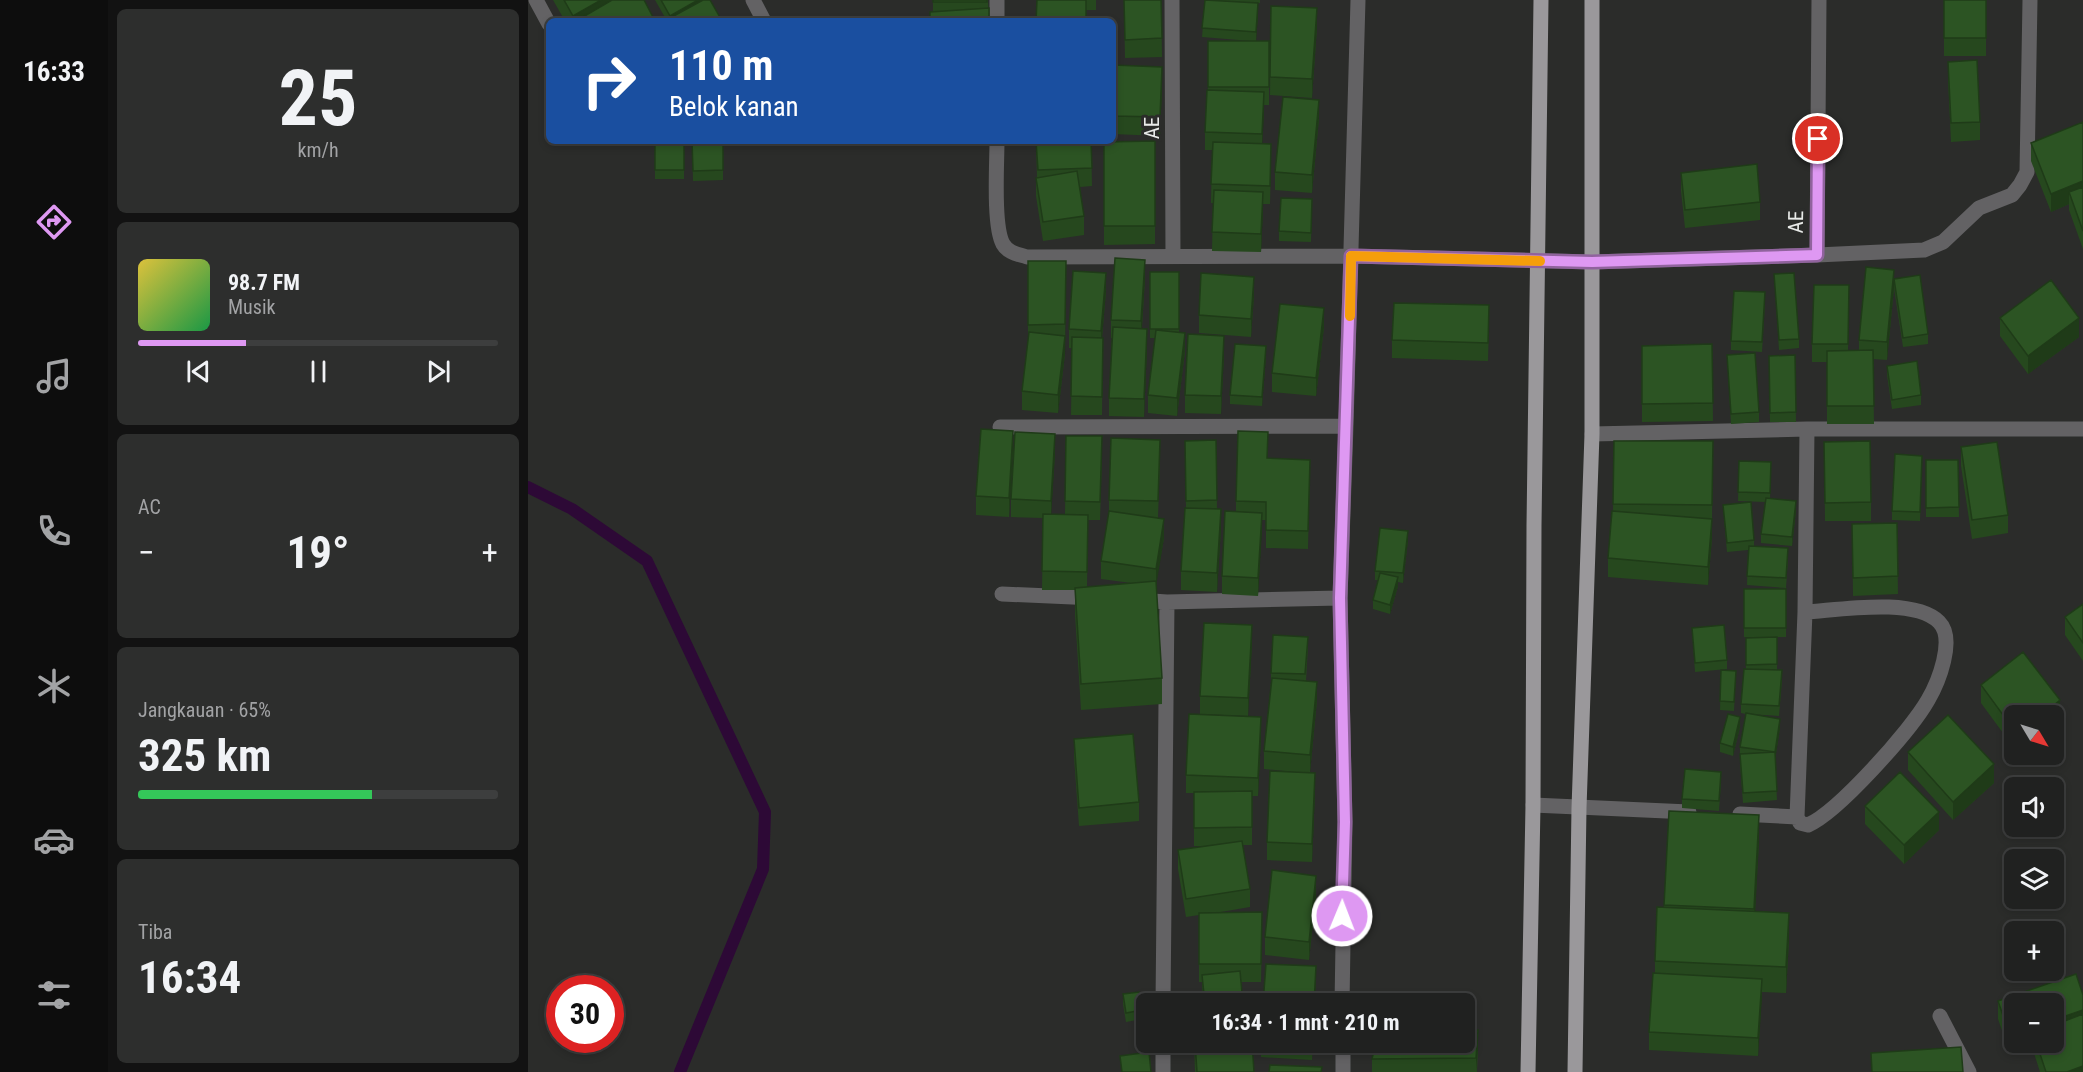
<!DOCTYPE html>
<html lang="id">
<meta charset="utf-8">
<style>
body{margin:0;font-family:"Roboto Condensed",sans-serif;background:#2d2e2d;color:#f1f3f6;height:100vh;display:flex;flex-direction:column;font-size:22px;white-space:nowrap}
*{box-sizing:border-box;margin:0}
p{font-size:20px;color:#a2a3a5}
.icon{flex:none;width:33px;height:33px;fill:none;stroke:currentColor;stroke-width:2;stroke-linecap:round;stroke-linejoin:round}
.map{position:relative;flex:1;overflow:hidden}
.panel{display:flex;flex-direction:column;gap:9px;padding:9px;background:#121212;width:420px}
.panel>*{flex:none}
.hud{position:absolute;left:18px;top:18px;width:570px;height:126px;border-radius:9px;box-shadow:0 3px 9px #0003,0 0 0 2px #3d3e3e;background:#1a4fa0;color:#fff;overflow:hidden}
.needle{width:39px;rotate:128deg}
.tools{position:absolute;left:1476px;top:705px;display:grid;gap:12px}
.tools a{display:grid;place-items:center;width:60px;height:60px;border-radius:9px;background:#202120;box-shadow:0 3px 9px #0003,0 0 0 2px #3d3e3e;font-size:30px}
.speed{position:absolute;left:18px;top:975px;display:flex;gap:12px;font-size:30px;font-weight:700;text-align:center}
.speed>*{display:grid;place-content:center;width:78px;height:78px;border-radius:50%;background:#202120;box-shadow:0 3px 9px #0003,0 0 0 2px #3d3e3e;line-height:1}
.speed .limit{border:9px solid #d22;background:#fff;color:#111}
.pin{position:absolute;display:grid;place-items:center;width:51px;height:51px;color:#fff;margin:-26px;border:3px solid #fff;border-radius:50%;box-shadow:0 2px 6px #0007}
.me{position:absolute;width:66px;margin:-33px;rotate:1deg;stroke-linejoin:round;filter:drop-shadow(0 0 4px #0008)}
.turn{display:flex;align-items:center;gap:21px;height:126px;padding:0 24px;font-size:27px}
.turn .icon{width:78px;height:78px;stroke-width:2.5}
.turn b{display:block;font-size:42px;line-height:51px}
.big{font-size:45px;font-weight:700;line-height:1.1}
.panel .card{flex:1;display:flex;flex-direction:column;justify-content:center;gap:9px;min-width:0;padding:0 21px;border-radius:9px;background:#2d2e2d}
.panel .dial{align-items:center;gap:0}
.dial b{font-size:78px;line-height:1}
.song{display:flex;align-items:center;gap:18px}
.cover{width:72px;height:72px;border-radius:9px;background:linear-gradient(135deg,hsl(50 70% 55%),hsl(140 70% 35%))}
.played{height:6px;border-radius:3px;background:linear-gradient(90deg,#de98f2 30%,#3d3e3e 30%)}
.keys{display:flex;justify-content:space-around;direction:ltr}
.heat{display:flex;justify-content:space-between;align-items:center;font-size:33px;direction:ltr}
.charge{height:9px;border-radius:4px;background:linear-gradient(90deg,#34c759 65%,#3d3e3e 0)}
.trip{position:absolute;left:608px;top:993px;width:339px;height:60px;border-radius:9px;background:#202120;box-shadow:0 3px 9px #0003,0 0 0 2px #3d3e3e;font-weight:700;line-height:60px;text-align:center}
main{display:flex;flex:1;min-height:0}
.menu{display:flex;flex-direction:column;width:108px;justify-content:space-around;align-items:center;background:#0d0d0d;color:#a2a3a5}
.menu .icon{width:42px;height:42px}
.menu .active{color:#de98f2}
.menu b{font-size:27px;color:#f1f3f6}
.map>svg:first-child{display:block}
</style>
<main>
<nav class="menu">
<b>16:33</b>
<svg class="icon active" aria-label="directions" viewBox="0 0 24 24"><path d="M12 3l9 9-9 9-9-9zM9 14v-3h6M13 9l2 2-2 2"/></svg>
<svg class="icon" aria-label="music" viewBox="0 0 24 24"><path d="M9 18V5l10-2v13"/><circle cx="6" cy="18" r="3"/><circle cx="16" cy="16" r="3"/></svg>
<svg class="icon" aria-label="phone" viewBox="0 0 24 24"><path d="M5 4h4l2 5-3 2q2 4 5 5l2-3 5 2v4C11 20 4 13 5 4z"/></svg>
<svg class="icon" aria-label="climate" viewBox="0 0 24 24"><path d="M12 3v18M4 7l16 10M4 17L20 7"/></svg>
<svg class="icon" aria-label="car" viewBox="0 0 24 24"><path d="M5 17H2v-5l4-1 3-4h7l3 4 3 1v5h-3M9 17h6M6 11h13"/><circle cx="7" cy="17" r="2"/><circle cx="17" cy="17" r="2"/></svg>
<svg class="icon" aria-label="filters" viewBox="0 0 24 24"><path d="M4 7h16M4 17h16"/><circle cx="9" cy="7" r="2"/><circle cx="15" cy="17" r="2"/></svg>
</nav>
<section class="panel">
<div class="card dial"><b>25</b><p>km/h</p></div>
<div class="card">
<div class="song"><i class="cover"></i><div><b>98.7 FM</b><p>Musik</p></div></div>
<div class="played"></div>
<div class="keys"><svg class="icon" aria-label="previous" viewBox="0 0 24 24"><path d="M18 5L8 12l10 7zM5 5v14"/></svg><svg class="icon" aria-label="pause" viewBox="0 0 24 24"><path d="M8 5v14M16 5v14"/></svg><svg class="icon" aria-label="next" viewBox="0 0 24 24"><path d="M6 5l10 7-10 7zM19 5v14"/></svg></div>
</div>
<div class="card"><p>AC</p>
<div class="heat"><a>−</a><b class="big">19°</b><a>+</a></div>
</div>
<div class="card"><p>Jangkauan · 65%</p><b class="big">325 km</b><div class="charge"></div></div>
<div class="card"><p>Tiba</p><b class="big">16:34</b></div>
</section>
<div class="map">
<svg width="1555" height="1072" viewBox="0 0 1555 1072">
<rect width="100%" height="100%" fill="#2b2c2a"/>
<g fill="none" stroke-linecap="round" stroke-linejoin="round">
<path stroke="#2d0936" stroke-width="12" d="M0,487L44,509L119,561L237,812L235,869L152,1072"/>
<path stroke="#636264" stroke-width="15" d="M8,0L21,24
M225,0L236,21
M644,0L645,256
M469,21V0
M469,141C469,163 465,226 475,244C480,253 490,254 499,257L823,256L1064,262L1289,255L1291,0
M1289,255L1396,250L1415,242L1451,208L1484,195L1492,185L1499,172L1502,0
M472,427L818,426
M1279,429H1555
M1064,434L1279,429L1277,612L1269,817L1272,823L1280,825C1310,812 1383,730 1400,700C1410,683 1428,639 1411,622C1386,597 1311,610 1277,612
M474,594L567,598
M812,598L817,822L814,1004
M609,600L639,602L812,598L818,426L830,0
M1005,805L1161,812
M1212,814L1269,817
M635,1004L639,602
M1412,1016L1441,1072
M815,1042V1072
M635,1072V1042"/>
<path stroke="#9a989b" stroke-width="15" d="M1000,1072L1005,805L1006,526L1013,0
M1047,1072L1051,808L1064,434V0"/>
</g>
<path fill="#26481e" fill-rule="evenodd" d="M25,0H116L127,21H37Z
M127,0H182L194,21H139Z
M405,0H460L461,21H402V12H405Z
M509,0H568V10H558Z
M596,0H633L634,57L597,58Z
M677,0H732V3L707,2L730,13L728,41H741V105H736L734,143L743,162L742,204H735L733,252L684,251L685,203H683L684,150H677V132L680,90V41H723L674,37Z
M1416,0H1458V56H1416Z
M743,6L789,27L784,98L742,95Z
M1420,62L1452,122V140L1423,142L1420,80Z
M585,65L634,85L632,136L585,134Z
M791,118L784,193L747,190V172Z
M1555,122V249L1541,210V204L1523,212L1503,161V143Z
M127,141H156V179H127Z
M164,141H195V180L165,181Z
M508,141H563L564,186L552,187L556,216V235L515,241L508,196V178L509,177Z
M627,141V244L576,245V142Z
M1153,173L1232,202V220L1157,228L1153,191Z
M784,199L783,242L751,241V231Z
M500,261H538L537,354L530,413L494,410V391L500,339Z
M622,272H651V332L657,351L649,416L620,413V395L627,338H622Z
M1246,274L1271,339V348L1251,350Z
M617,278L614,328L619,347L616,417L581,416V398L584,338H583V320Z
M1366,279L1400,334V344L1375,347L1366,288L1359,360L1345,359L1346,424H1299V362H1284V344L1321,285L1320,351L1331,350V340Z
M578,291L574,338H575L574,415H543L544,348H541V329Z
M726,295L723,337L671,333V315Z
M1237,302L1234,352L1203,350V341Z
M1472,318L1551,337L1500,374L1472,336Z
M961,324L960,361L864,358V340Z
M796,327L788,396L744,392V373Z
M1184,344L1185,421L1114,422V346Z
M696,354L693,414L657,413V395Z
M738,355L734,406L702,404V395Z
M1199,355L1231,412V422L1203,424Z
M1267,355L1268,422H1242L1241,356Z
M1359,366L1393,395V405L1364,409L1359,375Z
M538,436L574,455L572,520H560L559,587L603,583L573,579V561L581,514V500L632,458L630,518L636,538L628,583L634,678V704L553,710L547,614V590H514L515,518L483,517V499L527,453L523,514H537Z
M688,440L689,509L693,528L689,592L653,590V571L658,508L657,441Z
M1086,441H1185L1184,519V538L1180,585L1080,577V558L1085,511Z
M1296,442L1343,502V521H1297Z
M1433,447L1480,515V533L1444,539L1433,466Z
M485,449L481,517L448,515V496Z
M1394,456L1392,521L1364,520V511Z
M740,458L782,460L780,549L738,548V520H734L730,596L694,594V576L708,511V501Z
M1398,460H1430L1431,517H1398Z
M1211,461L1243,462L1242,499L1268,510L1264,546L1233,543V534L1237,502L1210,501Z
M1195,505L1226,540V546L1260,558L1258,588L1219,585L1220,550L1199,552Z
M1369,523L1370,594L1325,596L1324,524Z
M880,540L875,583L870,582V586L862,614L845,609V600L850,580H847V571Z
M1216,589H1258V637H1249V670L1254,680L1251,716L1222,714L1252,728L1247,759L1249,800L1215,803L1212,763V747L1218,714L1213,713V704L1218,669V638L1241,637H1216Z
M1555,604V661L1537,635V617Z
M1164,628L1199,660V669L1167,672Z
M724,643L720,716L672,714V696Z
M780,647L778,681L789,700L782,772L787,791L784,862L739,860V842L767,772L736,769V751L743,682V673Z
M1495,652L1532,700V719L1526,724V716H1486V748L1453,703V685Z
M1193,670L1208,671L1206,711L1192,710Z
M1212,727L1205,756L1192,752V743Z
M733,736L730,796H724V845H715L722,889V907L687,913L734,931L733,982H713L715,1004H675L674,982H671V915L658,917L650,869V850L680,846H666V793H658V775Z
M546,739L611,802V821L551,826L546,757Z
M1380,752L1466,783L1425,820L1380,770Z
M1193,781L1191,811L1154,808V799Z
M1337,806L1411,830L1376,864L1337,824Z
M1141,811L1231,841L1227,911L1261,939L1258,993L1234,992L1230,1056L1121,1050V1032L1127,973V961L1136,907Z
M788,894L781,960L737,955V937Z
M1548,974L1555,995V1072H1512L1505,1050V1046L1482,1054L1470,1019V1001ZM1486,1004H1526V1042H1486Z
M595,994L614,1010V1019L598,1022L595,1004Z
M666,1042L726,1072H667Z
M733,1042H785L784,1060L733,1057Z
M950,1048L949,1072H844V1059Z"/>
<path fill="#1f3b18" d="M73,0H96L69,21H45V16Z
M170,0H179L142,18V21V16Z
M730,3V13L728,42V32Z
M789,8V27L784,98V79Z
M634,67V85L632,136V117Z
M736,92V111L734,152V134Z
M791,100V118L784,193V175Z
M1555,181V199L1541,192V204L1523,212V194Z
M735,192V211L733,252V234Z
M617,260V278L613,340V321Z
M538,261L537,354L530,413V395L537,336Z
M1366,270V288L1359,360V342Z
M578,273V291L573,350V331Z
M726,277V295L723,337V319Z
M796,308V327L788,396V378Z
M1551,318V337L1500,374V356Z
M619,329V347L616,417V399Z
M657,333V351L649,416V398Z
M696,336V354L693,414V396Z
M738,346V355L734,406V397Z
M485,431V449L481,517V498Z
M527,434V453L523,519V501Z
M1268,501V510L1264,546V537Z
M693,509V528L689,592V573Z
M734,513V531L730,596V578Z
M636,519V538L628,587V569Z
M1184,519V538L1180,585V567Z
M880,531V540L875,583V573Z
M870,577V586L862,614V605Z
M724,625V643L720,716V698Z
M789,682V700L782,773V755Z
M1532,700V719L1526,724V716H1513Z
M733,717V736L730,796V778Z
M1212,717V727L1205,756V747Z
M1252,719V728L1247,761V752Z
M1466,764V783L1425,820V802Z
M787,773V791L784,862V844Z
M1411,812V830L1376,864V845Z
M1231,815V841L1226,935V909Z
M788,876V894L781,960V942Z
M1261,913V939L1258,993V967Z
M788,966L787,1004H786Z
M1234,979V997L1230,1056V1038Z
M1555,1010V1028L1526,1039V1020Z
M950,1030V1048L948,1072V1058Z
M1486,1034V1042H1505V1046L1482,1054V1036Z
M1555,1066V1072H1539Z"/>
<path fill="#2c5423" stroke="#1f3b18" stroke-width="1.5" d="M36,0H73L45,16Z
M84,0H116L127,21H48Z
M133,0H170L142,16Z
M175,0H182L194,21H144L142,18Z
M405,0H459V2H405Z
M509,0H558V21H508Z
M596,0H633L634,38L597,40Z
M677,0L730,3L728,32L674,28Z
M1416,0H1458V38H1416Z
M743,6L789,8L784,79L742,77Z
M461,8V21H402V12Z
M680,41H741V87H680Z
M1449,60L1452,122L1423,123L1420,62Z
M585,65L634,67L632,117L585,116Z
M679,90L736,92L734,134L677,132Z
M755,97L791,100L784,175L747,172Z
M1555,122V181L1523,194L1503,143Z
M127,141H156V170H127Z
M164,141H195V170L165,171Z
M508,141H563L564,168L510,170Z
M627,141V226H576V142Z
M685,142L743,144L742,186L683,184Z
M1229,164L1232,202L1157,210L1153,173Z
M549,171L556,216L515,222L508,178Z
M1555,187V231L1541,192Z
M686,190L735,192L733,234L684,232Z
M753,198L784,199L783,233L751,231Z
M587,258L617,260L613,321L583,320Z
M500,261H538L537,324L500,325Z
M1338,267L1366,270L1359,342L1331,340Z
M545,271L578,273L573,331L541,329Z
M622,272H651V329H622Z
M673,273L726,277L723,319L671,315Z
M1266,273L1271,339L1251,340L1246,274Z
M1392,275L1400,334L1375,338L1366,279Z
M1523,280L1551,318L1500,356L1472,318Z
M1286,285H1321L1320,344H1284Z
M1206,291L1237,292L1234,342L1203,341Z
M866,303L961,305L960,343L864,340Z
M752,304L796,308L788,378L744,373Z
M585,327L619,329L616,399L581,398Z
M628,330L657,333L649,398L620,395Z
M501,332L537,336L530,395L494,391Z
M660,334L696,336L693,396L657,395Z
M544,337L575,338L574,397L543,396Z
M707,344L738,346L734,397L702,395Z
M1184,344L1185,403L1114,404V346Z
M1345,350L1346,406H1299V351Z
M1227,353L1231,412L1203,414L1199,355Z
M1267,355L1268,412L1242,413L1241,356Z
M1389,361L1393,395L1364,400L1359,366Z
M453,429L485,431L481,498L448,496Z
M710,431L740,432L739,458L782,460L780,531L738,530V502L708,501Z
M487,432L527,434L523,501L483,499Z
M538,436H574L572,502L537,501Z
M583,438L632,440L630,501L581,500Z
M688,440L689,500L658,501L657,441Z
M1086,441H1185L1184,505L1085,504Z
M1342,441L1343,502L1297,503L1296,442Z
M1469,442L1480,515L1444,520L1433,447Z
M1367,454L1394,456L1392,512L1364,511Z
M1398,460H1430L1431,507L1398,508Z
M1211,461L1243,462L1242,493L1210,492Z
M1238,498L1268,501L1264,537L1233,534Z
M1223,502L1226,540L1199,543L1195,505Z
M657,508L693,509L689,573L653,571Z
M581,511L636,519L628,569L573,561Z
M697,511L734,513L730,578L694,576Z
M1084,511L1184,519L1180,567L1080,558Z
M515,514L560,515L559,572L514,571Z
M1369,523L1370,576L1325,578L1324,524Z
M852,528L880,531L875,573L847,571Z
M1221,546L1260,548L1258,578L1219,576Z
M852,573L870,577L862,605L845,600Z
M628,581L634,678L553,684L547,588Z
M1216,589H1258V628H1216Z
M1555,604V643L1537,617Z
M676,623L724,625L720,698L672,696Z
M1196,625L1199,660L1167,663L1164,628Z
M745,635L780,637L777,674L743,673Z
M1249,637V664L1218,665V638Z
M1495,652L1532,700L1513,716H1486V730L1453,685Z
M1216,669L1254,670L1251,706L1213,704Z
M1193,670L1208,671L1206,702L1192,701Z
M744,678L789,682L782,755L736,751Z
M1218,713L1252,719L1247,752L1212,747Z
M661,714L733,717L730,778L658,775Z
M1200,714L1212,717L1205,747L1192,743Z
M1420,715L1466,764L1425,802L1380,752Z
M605,734L611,802L551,808L546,739Z
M1247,752L1249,791L1215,793L1212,754Z
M1157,769L1193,772L1191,801L1154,799Z
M742,771L787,773L784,844L739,842Z
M1372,772L1411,812L1376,845L1337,806Z
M724,791V827L666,828V792Z
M1141,811L1231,815L1226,909L1136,905Z
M714,841L722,889L658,899L650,850Z
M744,870L788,876L781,942L737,937Z
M1129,907L1261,913L1258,967L1127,961Z
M734,912L733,964H671V913Z
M738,964L788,966L786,1004H735Z
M712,971L715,1004H677L674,975Z
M1125,973L1234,979L1230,1038L1121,1032Z
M1548,974L1555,995V1010L1526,1020V1004H1486V1034L1482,1036L1470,1001Z
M611,992L614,1010L598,1013L595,994Z
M1555,1014V1066L1539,1072H1518L1508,1042H1526V1025Z
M936,1030H950L948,1058L844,1059L848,1042H936Z
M667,1042H724L726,1072H669Z
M1433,1047L1435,1072H1344L1343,1053Z
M621,1052L623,1072H594L592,1056Z
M742,1065L794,1067L793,1072H741Z"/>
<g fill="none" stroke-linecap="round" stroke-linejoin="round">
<g stroke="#90639d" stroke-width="15">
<path id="route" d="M814,916L817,822L812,598L823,256L1064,262L1289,255L1290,139"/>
</g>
<use href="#route" stroke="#de98f2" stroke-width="10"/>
<path stroke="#f59e0b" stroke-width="10" d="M822,316L823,256L1012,261"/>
</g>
<g text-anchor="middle" stroke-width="6" stroke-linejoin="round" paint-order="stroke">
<g font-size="21" fill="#e9ebe9" stroke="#2b2c2a">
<text transform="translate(624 128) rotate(-90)" y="7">AE</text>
<text transform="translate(1268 222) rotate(-89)" y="7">AE</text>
</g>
</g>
</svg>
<div class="tools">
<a><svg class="needle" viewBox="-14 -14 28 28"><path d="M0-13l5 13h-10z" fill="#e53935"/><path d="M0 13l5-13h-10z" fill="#a2a3a5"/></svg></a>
<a><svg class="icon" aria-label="sound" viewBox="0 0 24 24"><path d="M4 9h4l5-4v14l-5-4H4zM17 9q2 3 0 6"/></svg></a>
<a><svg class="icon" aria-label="layers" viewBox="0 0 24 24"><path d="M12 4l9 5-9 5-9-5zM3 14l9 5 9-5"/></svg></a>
<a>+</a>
<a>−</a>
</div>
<div class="speed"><div class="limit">30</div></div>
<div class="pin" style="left:1290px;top:139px;background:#d93025"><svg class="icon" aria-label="arrive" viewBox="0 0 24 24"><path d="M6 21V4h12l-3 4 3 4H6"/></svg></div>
<svg class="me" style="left:814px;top:916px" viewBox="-20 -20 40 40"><circle r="17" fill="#de98f2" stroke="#fff" stroke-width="3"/><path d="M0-11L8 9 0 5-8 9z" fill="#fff"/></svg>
<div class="trip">16:34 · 1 mnt · 210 m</div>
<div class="hud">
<div class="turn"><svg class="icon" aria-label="right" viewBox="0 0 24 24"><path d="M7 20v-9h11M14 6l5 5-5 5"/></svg><div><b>110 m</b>Belok kanan</div></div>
</div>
</div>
</main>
